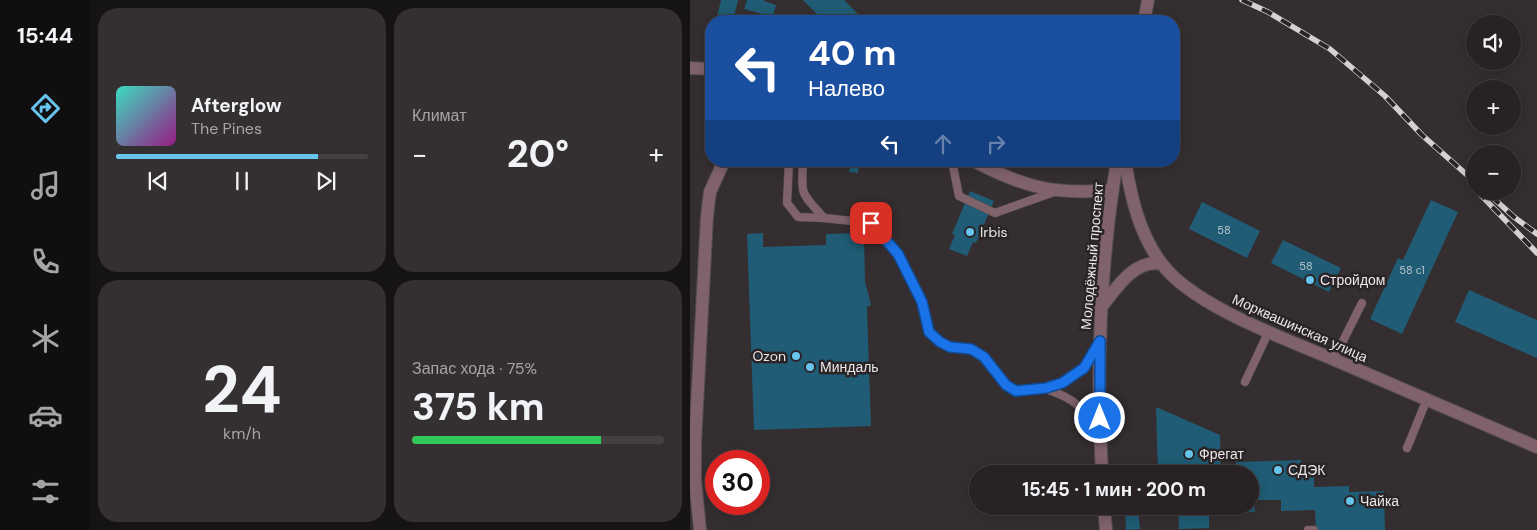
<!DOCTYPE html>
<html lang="ru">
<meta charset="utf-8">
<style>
body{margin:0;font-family:"DM Sans",sans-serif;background:#342f31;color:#f1f3f6;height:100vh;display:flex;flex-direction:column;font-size:19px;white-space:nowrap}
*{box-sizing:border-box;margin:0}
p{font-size:16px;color:#a5a4a6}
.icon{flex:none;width:28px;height:28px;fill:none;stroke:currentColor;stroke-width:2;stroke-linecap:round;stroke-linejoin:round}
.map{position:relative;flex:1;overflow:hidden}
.drawer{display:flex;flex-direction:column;gap:8px;padding:8px;background:#161314;width:600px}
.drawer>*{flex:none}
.hud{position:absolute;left:15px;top:15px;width:475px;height:152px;border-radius:20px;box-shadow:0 2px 12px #0003,0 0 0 1px #443f41;background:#1a4fa0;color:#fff;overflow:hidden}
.buttons{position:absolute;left:776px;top:15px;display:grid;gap:10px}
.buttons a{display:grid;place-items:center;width:55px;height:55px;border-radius:50%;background:#282224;box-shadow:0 2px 12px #0003,0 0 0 1px #443f41;font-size:25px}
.speed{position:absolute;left:15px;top:450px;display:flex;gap:10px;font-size:25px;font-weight:700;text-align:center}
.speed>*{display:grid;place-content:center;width:65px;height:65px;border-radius:50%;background:#282224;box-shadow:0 2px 12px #0003,0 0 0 1px #443f41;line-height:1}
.speed .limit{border:8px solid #d22;background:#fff;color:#111}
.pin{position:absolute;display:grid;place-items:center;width:42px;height:42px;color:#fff;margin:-21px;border-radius:10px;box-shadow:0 2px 8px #0006}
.me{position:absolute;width:55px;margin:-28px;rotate:0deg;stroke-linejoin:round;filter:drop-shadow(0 0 4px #0008)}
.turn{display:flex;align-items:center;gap:18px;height:105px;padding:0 20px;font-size:22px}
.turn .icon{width:65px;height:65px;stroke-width:2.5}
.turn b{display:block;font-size:35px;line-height:42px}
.lanes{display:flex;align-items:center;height:48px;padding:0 20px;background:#0003;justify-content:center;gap:25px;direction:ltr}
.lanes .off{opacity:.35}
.big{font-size:38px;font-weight:700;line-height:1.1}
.drawer .widget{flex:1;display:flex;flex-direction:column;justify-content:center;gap:8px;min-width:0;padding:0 18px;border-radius:20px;background:#342f31}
.drawer .dial{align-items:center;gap:0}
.dial b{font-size:65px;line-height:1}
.song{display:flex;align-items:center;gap:15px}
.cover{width:60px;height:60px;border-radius:8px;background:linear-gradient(135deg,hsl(170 70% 55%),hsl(310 70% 35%))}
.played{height:5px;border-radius:2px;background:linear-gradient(90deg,#66c4ef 80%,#443f41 80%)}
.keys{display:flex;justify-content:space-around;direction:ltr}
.heat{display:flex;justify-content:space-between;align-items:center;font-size:28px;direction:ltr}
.charge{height:8px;border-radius:4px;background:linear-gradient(90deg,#34c759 75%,#443f41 0)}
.drawer .tiles{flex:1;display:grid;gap:8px;grid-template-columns:repeat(2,1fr)}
.trip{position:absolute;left:279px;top:465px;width:290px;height:50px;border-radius:25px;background:#282224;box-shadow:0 2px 12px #0003,0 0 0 1px #443f41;font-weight:700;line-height:50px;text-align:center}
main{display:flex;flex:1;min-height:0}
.dock{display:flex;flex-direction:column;width:90px;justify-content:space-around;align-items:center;background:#100e0e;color:#a5a4a6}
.dock .icon{width:35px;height:35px}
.dock .selected{color:#66c4ef}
.dock b{font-size:22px;color:#f1f3f6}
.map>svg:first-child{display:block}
</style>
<main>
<nav class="dock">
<b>15:44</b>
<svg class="icon selected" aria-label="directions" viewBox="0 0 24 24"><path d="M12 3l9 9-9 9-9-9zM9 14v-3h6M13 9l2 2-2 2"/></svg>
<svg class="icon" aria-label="music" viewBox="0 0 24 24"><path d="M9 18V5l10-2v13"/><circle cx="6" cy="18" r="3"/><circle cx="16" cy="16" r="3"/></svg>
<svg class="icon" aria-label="phone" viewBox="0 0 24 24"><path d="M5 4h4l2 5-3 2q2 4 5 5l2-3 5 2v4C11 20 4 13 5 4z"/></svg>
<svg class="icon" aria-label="climate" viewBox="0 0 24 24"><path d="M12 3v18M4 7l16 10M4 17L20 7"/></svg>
<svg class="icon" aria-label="car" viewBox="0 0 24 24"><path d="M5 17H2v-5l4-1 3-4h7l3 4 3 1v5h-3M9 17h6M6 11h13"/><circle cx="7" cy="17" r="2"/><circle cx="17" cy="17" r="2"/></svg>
<svg class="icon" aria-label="filters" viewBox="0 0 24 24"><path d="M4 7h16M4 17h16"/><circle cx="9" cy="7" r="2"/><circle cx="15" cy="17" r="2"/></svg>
</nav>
<section class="drawer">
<div class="tiles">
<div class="widget">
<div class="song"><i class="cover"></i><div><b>Afterglow</b><p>The Pines</p></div></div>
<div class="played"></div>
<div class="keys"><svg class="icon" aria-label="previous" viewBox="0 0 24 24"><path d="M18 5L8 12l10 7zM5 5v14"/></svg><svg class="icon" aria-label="pause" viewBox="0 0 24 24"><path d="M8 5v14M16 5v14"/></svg><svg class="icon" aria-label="next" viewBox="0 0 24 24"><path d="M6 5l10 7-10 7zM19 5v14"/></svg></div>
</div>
<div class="widget"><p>Климат</p>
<div class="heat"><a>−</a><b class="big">20°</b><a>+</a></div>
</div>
<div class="widget dial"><b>24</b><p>km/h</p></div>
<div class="widget"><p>Запас хода · 75%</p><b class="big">375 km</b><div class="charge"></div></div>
</div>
</section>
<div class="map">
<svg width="847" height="530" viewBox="0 0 847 530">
<rect width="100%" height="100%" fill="#352e30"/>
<path fill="#205c75" d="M31,0H48L43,21H26Z
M57,0H74V1L86,5L83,17L54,9Z
M113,0H154L175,21H134Z
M161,161L169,162L168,173L159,172Z
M280,191L304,201L286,243L283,242L277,256L259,249L265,235L262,234Z
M741,200L768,212L712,334L680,319L708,258L713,260Z
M512,202L570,231L557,258L499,229Z
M73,233V247L136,245V234L174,233L175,282L181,305L177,307L181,426L64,430L57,234Z
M593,240L651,268L639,292L581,263Z
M779,290L847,320V358L765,322Z
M466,407L530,435L531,474H468Z
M611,460V477H624V487L659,486V492L694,491L695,530H626L625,510L591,511V500H564L565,512L519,514V528L489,529L488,506H560V474H546V462Z
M448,507L450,529L436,530L435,508Z"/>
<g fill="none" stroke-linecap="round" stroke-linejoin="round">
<g stroke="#524b4d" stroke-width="9">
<path id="lane" d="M99,161L97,203L108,217L134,218L181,223L208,254L231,302L239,332L250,343L261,347L281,349L294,357L316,385L326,391L356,389L372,383L394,368L409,343
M113,161C111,197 111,192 134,218
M262,161L269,196L305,213L364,192
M644,359L672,303
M555,382L579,331
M356,389C388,400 391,406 408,435
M717,448L737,399
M618,530H624"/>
</g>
<g stroke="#524b4d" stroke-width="14">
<path id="street" d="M454,21L458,0
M0,68L21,69
M284,161C335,188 365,195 423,190
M435,161C441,197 449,234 472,264C503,306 596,339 645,360C713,389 780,418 847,447
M410,309C425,290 444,258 472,264
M412,474C406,369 410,265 427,161
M414,506L416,530
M10,530L5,478V443L17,216L20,192L34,161"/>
</g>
<use href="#lane" stroke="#80626b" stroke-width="8"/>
<use href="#street" stroke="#80626b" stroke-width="12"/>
<g stroke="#d6d0d2" stroke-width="5.5">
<path id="rail" d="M552,0L578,12L640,49L695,96L732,135L785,182
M787,191L847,253
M801,196L824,217L847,234"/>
</g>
<use href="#rail" stroke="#2b2426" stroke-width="4" stroke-dasharray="11" stroke-linecap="butt"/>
</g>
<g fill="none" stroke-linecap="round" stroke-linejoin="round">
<g stroke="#114b97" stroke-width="12">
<path id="route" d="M181,223L208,254L232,302L239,332L250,342L260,347L281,349L294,357L316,385L326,391L356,388L372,383L394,368L410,341V418"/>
</g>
<use href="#route" stroke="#1a73e8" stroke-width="9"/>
</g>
<g fill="#66c4ef" stroke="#2b2426" stroke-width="2">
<circle cx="280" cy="232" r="5"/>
<circle cx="620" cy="280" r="5"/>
<circle cx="106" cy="356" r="5"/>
<circle cx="120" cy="367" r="5"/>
<circle cx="499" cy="454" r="5"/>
<circle cx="588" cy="470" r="5"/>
<circle cx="660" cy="501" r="5"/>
</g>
<g text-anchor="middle" stroke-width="5" stroke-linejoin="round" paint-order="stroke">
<g font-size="11" fill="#b8c4cb">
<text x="534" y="234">58</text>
<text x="616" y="270">58</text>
<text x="722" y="274">58 с1</text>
</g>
<g font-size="14" fill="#ebe6e8" stroke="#2b2426" text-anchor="start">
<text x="290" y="237">Irbis</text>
<text x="630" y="285">Стройдом</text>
<text x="96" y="361" text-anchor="end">Ozon</text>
<text x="130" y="372">Миндаль</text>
<text x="509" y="459">Фрегат</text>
<text x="598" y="475">СДЭК</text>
<text x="670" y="506">Чайка</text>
</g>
<g font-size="14" fill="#ebe6e8" stroke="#2b2426">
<text transform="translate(402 256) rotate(-85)" y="5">Молодёжный проспект</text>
<text transform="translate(610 328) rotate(24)" y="5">Морквашинская улица</text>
</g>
</g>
</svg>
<div class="buttons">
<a><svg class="icon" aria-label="sound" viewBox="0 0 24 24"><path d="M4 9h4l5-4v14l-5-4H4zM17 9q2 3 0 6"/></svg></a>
<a>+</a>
<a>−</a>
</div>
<div class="speed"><div class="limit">30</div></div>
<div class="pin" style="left:181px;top:223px;background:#d93025"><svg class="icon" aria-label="arrive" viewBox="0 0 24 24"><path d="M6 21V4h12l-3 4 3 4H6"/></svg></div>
<svg class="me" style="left:410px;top:418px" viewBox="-20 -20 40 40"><circle r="17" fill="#1a73e8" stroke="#fff" stroke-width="3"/><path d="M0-11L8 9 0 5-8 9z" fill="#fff"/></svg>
<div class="trip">15:45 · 1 мин · 200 m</div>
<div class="hud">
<div class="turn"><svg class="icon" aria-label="left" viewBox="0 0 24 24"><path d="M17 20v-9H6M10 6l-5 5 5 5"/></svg><div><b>40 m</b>Налево</div></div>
<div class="lanes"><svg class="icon" aria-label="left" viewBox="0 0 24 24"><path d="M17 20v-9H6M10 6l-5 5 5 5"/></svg><svg class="icon off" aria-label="ahead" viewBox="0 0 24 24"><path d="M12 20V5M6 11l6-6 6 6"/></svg><svg class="icon off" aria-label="right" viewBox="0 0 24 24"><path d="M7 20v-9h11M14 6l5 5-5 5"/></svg></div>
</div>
</div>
</main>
